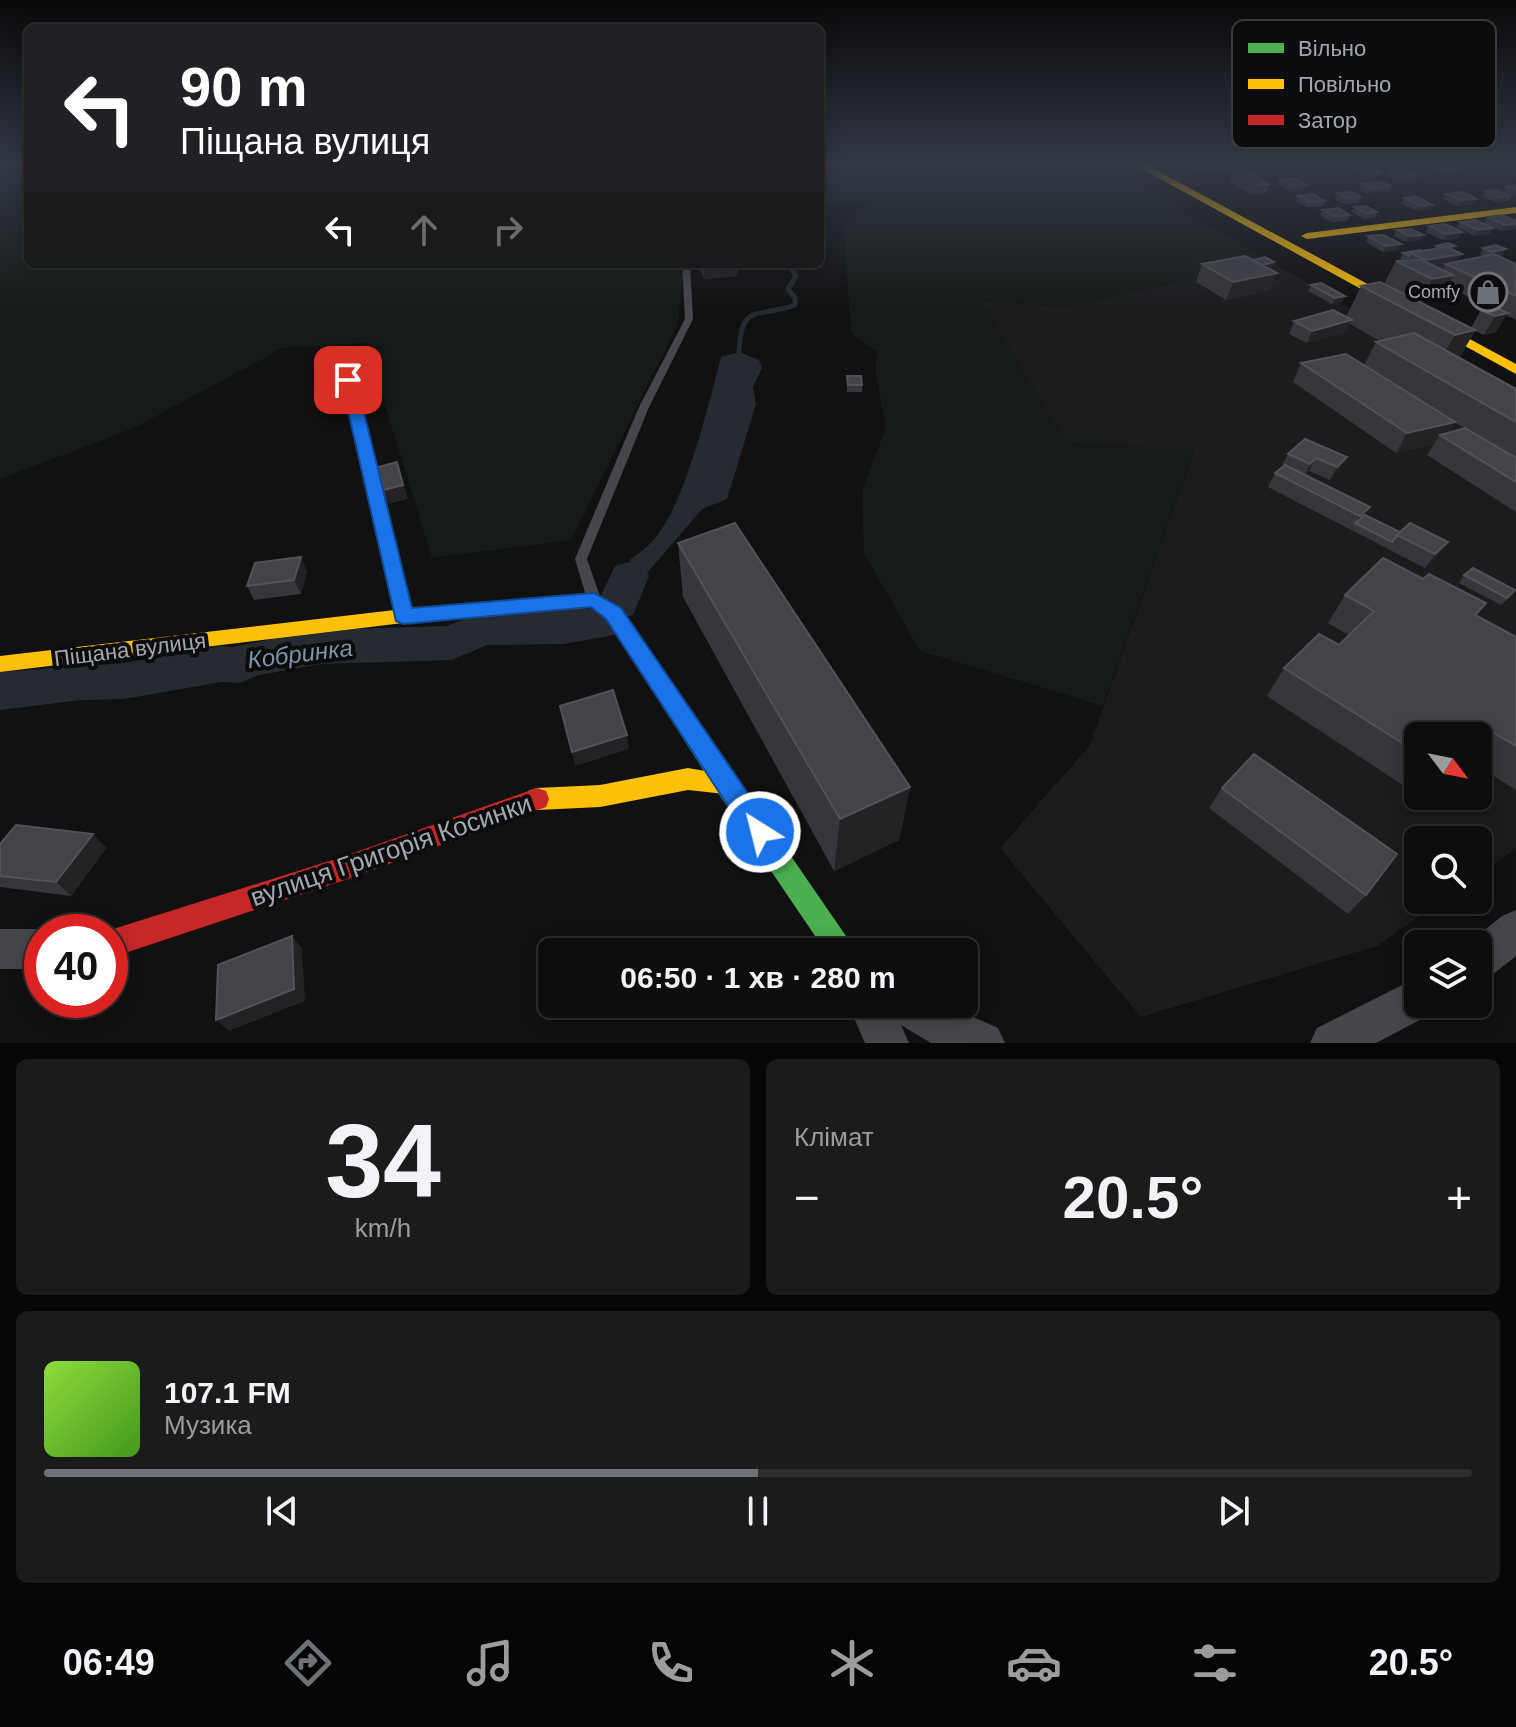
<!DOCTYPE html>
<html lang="uk">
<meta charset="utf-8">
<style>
body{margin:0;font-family:Helvetica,sans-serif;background:#1b1b1c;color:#f1f3f6;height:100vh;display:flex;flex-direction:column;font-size:30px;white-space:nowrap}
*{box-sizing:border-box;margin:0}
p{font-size:26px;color:#9a9c9e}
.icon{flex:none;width:44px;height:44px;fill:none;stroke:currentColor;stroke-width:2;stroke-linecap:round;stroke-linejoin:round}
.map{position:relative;height:1043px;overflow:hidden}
.panel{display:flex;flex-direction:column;gap:16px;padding:16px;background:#070708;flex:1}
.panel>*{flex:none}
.banner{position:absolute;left:24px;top:24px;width:800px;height:244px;border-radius:12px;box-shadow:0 4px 20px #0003,0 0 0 2px #2d2d2e;background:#202124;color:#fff;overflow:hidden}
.needle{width:52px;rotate:122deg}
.buttons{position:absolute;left:1404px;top:722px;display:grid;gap:16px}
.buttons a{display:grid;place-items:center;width:88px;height:88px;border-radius:12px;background:#0d0d0e;box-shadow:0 4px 20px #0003,0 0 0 2px #2d2d2e;font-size:40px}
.speed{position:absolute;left:24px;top:914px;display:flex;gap:16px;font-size:40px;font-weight:700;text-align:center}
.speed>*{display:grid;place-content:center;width:104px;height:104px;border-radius:50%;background:#0d0d0e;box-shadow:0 4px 20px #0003,0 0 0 2px #2d2d2e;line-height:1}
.speed .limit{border:12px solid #d22;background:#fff;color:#111}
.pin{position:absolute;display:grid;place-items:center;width:68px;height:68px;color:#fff;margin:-34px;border-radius:16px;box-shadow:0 4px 12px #0006}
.me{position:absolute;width:88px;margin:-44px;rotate:324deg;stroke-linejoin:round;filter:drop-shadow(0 0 6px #0008)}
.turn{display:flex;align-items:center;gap:28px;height:168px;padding:0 24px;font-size:36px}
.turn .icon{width:104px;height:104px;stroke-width:2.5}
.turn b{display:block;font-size:56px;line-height:68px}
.lanes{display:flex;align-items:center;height:76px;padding:0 24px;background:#0003;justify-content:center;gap:40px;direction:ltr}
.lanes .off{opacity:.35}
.big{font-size:60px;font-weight:600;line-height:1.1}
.panel .card{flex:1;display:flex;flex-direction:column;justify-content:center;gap:12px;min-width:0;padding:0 28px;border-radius:12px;background:#1b1b1c}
.panel .dial{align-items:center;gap:0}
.dial b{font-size:104px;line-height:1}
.song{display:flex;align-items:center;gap:24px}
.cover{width:96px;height:96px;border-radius:12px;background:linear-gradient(135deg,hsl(90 70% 55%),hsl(100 70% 35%))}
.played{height:8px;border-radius:4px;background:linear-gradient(90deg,#707279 50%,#2d2d2e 50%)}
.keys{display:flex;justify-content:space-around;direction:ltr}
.heat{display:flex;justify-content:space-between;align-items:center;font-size:44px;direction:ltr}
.panel .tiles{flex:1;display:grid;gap:16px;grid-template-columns:1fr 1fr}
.card:last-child{grid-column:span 2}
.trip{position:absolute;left:538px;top:938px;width:440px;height:80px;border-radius:12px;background:#0d0d0e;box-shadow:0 4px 20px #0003,0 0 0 2px #2d2d2e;font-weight:600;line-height:80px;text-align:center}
.tab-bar{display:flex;height:128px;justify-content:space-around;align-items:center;background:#050506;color:#9a9c9e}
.tab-bar .icon{width:56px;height:56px}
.tab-bar .on{color:#707279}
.tab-bar b{font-size:36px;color:#f1f3f6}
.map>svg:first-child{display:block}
</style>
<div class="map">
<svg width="1516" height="1043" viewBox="0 0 1516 1043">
<rect width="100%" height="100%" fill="#111112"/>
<path fill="#1c1c1e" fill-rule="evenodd" d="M1269,261L1516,404V848L1478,875V840H1418V900H1443L1377,946L1141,1017L1000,848L1090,745L1194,451L1066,442L980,301L1068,307ZM1418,736H1478V796H1418Z"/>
<path fill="#161b17" d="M28,165V264H675L682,278L678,324L571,540L432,558L366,343L283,348L134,428L0,479V166Z
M820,165H1104L1269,261L1068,307L981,301L1066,442L1194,450L1103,706L920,651L864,553L862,490L886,428L875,369L877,352L851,333L844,230L874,199L823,206L820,203Z"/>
<path fill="#262b31" d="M739,352L759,360L762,368L753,387L756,404L727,499L702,509L647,573L629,576L630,560C638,553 648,547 654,539C685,505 709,403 721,357Z"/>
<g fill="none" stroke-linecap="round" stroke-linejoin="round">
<path stroke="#262b31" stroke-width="4" d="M789,264L793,271"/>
<path stroke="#262b31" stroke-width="5" d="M739,352C741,301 758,319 795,305V298L788,289L796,276L792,269"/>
<path fill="#262b31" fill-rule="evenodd" d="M629,562L643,566L649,576L633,615L618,619L621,624L614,635L563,644L487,645L452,660L321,664L259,675L239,683L221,682L124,699L81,700L0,710V672L124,663L221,646L233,647L315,630L447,626L481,613L599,608L597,604L615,566Z"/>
<path fill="#45474a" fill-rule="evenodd" d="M682,264H690L693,319L649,407L587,559L601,599L599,602H589L587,599L575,559L639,407L685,319Z
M342,347L347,350L410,616L408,620H398L396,616L337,350Z"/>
<path fill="#45474a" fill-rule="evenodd" d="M1516,910V956L1492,975L1478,981V944H1467L1502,916Z
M0,929H42L50,932H42V969H0Z
M1418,977V1004H1437L1433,1013L1376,1043H1310L1317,1028Z
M848,1004H944L998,1028L1005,1043H931L901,1025L909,1043H865Z"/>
<path fill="#4caf50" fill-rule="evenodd" d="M594,593L620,608L857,952H826L716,790L606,618L590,607L519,613L512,611L509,606L512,601L519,599Z"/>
<path fill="#ffc107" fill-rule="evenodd" d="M1135,165H1147L1516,364V374Z
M1516,207V213L1307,239L1301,236L1307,233Z
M519,599L526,601L529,606L526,611L519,613L403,623L0,672V656L403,609Z
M688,768L734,776L737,783L734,790L725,794L688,790L600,807L537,810L528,807L525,799L528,791L537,788L600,785Z"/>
<path fill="#c62828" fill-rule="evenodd" d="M537,788L546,791L549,799L546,807L342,881L110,958V932H105L110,930L342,857Z"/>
</g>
<path fill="#37373b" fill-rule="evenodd" d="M1187,165H1239L1238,168L1204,173Z
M1398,165H1426L1425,167L1408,171Z
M1356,166L1380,172L1377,177L1367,178L1354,172Z
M1437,166L1457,169L1454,174L1444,175L1435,171Z
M1390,170L1417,176L1414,182H1403L1388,175Z
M1511,170H1516V179L1508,175Z
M1232,171L1269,184L1265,194L1252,195L1229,182Z
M1280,179L1304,190L1290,191L1278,185Z
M1362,184L1391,186L1389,191L1367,193L1359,189Z
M1516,185V196L1504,191L1506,186Z
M1485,191L1511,196L1508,201L1495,202L1482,196Z
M1337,193L1360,197L1358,203L1344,204L1335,199Z
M1446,194L1476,199L1473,204L1457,206L1443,199Z
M1298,196L1325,201L1323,206L1307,207L1296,201Z
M1404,198L1430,210L1417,211L1401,203Z
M1354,207L1377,212L1375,218L1364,219L1352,212Z
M1322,210L1350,215L1347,221L1331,222L1320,215Z
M1487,217L1516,221L1502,231L1484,223Z
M1460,222L1493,228L1490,234L1474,236L1457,227Z
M1429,226L1462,232L1459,238L1443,240L1426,232Z
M1397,230L1423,235L1420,240L1406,242L1394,236Z
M1368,236L1398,250L1383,252L1366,242Z
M1436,246H1455L1453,250L1462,254L1458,261L1485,256L1480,254L1483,248L1503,255L1498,256L1516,264V320L1506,315L1496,332L1484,335L1475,331L1459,358L1516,389V512L1427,455L1434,444L1396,453L1293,382L1301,363L1364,365L1376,342L1380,341L1350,324L1346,332L1307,343L1289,334L1294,321L1346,317L1361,286L1419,302L1384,284L1396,261L1403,260L1400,259L1403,253L1434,249ZM1447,287L1467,296L1491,308L1481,310L1471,328L1420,302L1441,298ZM1455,422L1464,428L1449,432Z
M1253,260L1274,262L1271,268L1270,269V290L1226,300L1196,282L1202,264Z
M698,264H738V276L704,279Z
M1311,285L1345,296L1342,302L1332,304L1308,291Z
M847,376L862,385V392H847Z
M1288,454L1347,457L1339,470L1330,480L1309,471L1305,475L1370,507L1365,515L1400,532L1448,542L1438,556L1425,568L1268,487L1275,473L1281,468Z
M678,543L910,787L899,840L834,871L683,597Z
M307,571L301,594L254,600L247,586Z
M1464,575L1510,597L1501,605L1459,583Z
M1423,579L1486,603L1476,616L1516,637V790L1478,766V736H1418V795L1267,696L1284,668L1339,645L1349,635L1328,623L1345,595Z
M1222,788L1366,895L1348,914L1209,808Z
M1419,796H1440L1432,804Z
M93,834L106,848L71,896L0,887V844Z"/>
<path fill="#232325" d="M1207,165H1239L1238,168L1204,173Z
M1411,165H1426L1425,167L1408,171Z
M1307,185L1304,190L1290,191L1292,186Z
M1476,199L1473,204L1457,206L1460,200Z
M1432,205L1430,210L1417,211L1420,206Z
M1516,224V229L1502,231L1505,225Z
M1493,228L1490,234L1474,236L1478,230Z
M1462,232L1459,238L1443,240L1446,234Z
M1423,235L1420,240L1406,242L1409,236Z
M1401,244L1398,250L1383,252L1386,246Z
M1506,249L1503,255L1489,258L1492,252Z
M1462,254L1455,268L1446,264L1438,278L1453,275L1441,298L1420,302L1432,279L1425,260Z
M1274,262L1271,268L1242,275L1244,269Z
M703,264H738V276L704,279Z
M1277,273L1270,290L1226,300L1233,282Z
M1345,296L1342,302L1332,304L1335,298Z
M1508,313L1496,332L1484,335L1495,316Z
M1352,320L1346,332L1307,343L1312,331Z
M1475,330L1454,366L1434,371L1455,335Z
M1455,422L1445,438L1440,435L1434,444L1396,453L1407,433Z
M1347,457L1339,470L1330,480L1337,467Z
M1316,458L1309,471L1303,478L1310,464Z
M397,462L408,499L385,505L380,491Z
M1370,507L1362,521L1355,523L1360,516Z
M1448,542L1438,556L1425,568L1435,554Z
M301,557L307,571L301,594L294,580Z
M627,735L629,749L575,766L572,752Z
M910,787L899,840L834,871L840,819Z
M93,834L106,848L71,896L56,882Z
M292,936L302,949L305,1001L229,1031L216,1020Z"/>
<path fill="#434348" stroke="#525358" stroke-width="2" d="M1447,165L1457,169L1447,170L1437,166Z
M1356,166H1367L1380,172L1369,173Z
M1402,169L1417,176L1405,177L1390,170Z
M1246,170L1269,184L1255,185L1232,171Z
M1295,178L1307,185L1292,186L1280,179Z
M1383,182L1391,186L1370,188L1362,184Z
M1516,185V190L1506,186Z
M1498,190L1511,196L1498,197L1485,191Z
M1351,192L1360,197L1347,199L1337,193Z
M1463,192L1476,199L1460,200L1446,194Z
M1313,194L1325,201L1309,202L1298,196Z
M1416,196L1432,205L1420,206L1404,198Z
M1365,206L1377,212L1366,213L1354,207Z
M1338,208L1350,215L1334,216L1322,210Z
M1502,215L1516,221V224L1505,225L1487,217Z
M1475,220L1493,228L1478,230L1460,222Z
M1445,224L1462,232L1446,234L1429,226Z
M1411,229L1423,235L1409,236L1397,230Z
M1383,235L1401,244L1386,246L1368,236Z
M1448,243L1455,246L1441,248L1436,246Z
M1496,245L1506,249L1492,252L1483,248Z
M1447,247L1462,254L1425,260L1410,253Z
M1420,250L1422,251L1410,253L1409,256L1403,253Z
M1494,254L1516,264V296L1446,264Z
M1245,256L1277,273L1233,282L1202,264Z
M1265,257L1274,262L1262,265L1253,260Z
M1422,260L1453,275L1432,279L1396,261Z
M1380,282L1475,330L1455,335L1361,286Z
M1321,283L1345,296L1335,298L1311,285Z
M1494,307L1508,313L1495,316L1481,310Z
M1333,310L1352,320L1312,331L1294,321Z
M1414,333L1516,389V422L1376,342Z
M1346,354L1455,422L1407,433L1301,363Z
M847,376H861L862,385H848Z
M1465,428L1516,458V482L1440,435Z
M1305,439L1347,457L1337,467L1316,458L1310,464L1288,454Z
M397,462L403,485L380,491L375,468Z
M1285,465L1370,507L1360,516L1275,473Z
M1365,515L1400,532L1392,542L1355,523Z
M735,523L910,787L840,819L678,543Z
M1410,523L1448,542L1435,554L1397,535Z
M301,557L294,580L247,586L255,563Z
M1383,558L1423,579L1429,574L1486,603L1475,615L1516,637V746L1491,731L1478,749V736H1418V753L1284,668L1319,634L1339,645L1374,611L1345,595Z
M1473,568L1515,590L1507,598L1464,575Z
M613,690L627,735L572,752L560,706Z
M1254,754L1397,854L1366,895L1222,788Z
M16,825L93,834L56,882L0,876V844Z
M292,936L294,989L216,1020L218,965Z"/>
<linearGradient id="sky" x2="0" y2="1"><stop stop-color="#09090a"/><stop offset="0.53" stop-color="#323844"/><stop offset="1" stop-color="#323844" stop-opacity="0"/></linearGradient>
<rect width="1516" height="311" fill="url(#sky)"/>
<path fill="#1a73e8" stroke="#114b97" stroke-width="2" d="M348,375L356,380L412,608L594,593L621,608L769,824L773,832L769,841L760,844L751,841L606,619L591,607L403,624L396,621L341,380Z"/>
<defs>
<g id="shop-ring" transform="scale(2)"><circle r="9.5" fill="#0c0c0d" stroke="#707279" stroke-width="1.5"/><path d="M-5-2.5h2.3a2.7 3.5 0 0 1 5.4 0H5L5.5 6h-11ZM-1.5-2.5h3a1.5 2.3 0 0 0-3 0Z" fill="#707279"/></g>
</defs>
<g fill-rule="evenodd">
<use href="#shop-ring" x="1488" y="292"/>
</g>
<g text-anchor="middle" stroke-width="8" stroke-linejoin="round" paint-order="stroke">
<g font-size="18" fill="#a3a7b1" stroke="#0c0c0d" text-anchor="end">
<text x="1460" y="298">Comfy</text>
</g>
<g font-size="22" fill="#a3a7b1" stroke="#0c0c0d">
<text transform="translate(130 649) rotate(-7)" y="8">Піщана вулиця</text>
</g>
<g font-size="24" font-style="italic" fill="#7c93aa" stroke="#0c0c0d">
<text transform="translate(300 654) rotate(-7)" y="8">Кобринка</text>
</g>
<g font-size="26" fill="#a3a7b1" stroke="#0c0c0d">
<text transform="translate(391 850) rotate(-19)" y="9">вулиця Григорія Косинки</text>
</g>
</g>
<rect x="1232" y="20" width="264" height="128" rx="12" fill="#0c0c0d" stroke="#393a3e" stroke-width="2"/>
<rect x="1248" y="43" width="36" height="10" fill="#4caf50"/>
<rect x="1248" y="79" width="36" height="10" fill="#ffc107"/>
<rect x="1248" y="115" width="36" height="10" fill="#c62828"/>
<g font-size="22" fill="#a3a7b1">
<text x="1298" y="56">Вільно</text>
<text x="1298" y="92">Повільно</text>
<text x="1298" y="128">Затор</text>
</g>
</svg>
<div class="buttons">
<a><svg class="needle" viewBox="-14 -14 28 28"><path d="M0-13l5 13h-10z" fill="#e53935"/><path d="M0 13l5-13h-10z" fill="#9a9c9e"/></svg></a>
<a><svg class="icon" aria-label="search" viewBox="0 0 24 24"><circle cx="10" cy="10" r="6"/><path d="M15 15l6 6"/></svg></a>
<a><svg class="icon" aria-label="layers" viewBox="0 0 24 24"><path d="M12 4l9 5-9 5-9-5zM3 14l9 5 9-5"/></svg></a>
</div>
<div class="speed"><div class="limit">40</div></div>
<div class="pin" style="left:348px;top:380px;background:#d93025"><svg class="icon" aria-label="arrive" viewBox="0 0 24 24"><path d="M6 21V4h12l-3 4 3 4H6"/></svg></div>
<svg class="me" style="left:760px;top:832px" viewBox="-20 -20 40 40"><circle r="17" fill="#1a73e8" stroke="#fff" stroke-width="3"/><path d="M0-11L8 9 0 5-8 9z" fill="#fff"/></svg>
<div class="trip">06:50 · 1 хв · 280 m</div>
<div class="banner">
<div class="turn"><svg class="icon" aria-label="left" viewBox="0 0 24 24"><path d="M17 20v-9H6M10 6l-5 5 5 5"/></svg><div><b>90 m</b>Піщана вулиця</div></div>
<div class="lanes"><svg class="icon" aria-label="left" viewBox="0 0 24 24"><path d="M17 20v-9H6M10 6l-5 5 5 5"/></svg><svg class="icon off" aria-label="ahead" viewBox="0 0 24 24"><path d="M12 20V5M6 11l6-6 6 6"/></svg><svg class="icon off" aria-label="right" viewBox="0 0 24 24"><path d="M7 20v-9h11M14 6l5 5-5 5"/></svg></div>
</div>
</div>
<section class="panel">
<div class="tiles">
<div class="card dial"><b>34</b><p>km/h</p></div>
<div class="card"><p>Клімат</p>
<div class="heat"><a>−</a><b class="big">20.5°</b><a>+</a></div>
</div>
<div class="card">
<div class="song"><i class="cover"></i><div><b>107.1 FM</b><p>Музика</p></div></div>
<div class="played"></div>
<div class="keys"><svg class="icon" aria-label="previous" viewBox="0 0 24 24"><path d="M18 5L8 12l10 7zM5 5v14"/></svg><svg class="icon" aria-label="pause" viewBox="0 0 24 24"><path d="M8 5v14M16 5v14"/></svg><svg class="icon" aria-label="next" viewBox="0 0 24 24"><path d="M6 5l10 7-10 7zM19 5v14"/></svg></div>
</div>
</div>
</section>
<nav class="tab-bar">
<b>06:49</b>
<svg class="icon on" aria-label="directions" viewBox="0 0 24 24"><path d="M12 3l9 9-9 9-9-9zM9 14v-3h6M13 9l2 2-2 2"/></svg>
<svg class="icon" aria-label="music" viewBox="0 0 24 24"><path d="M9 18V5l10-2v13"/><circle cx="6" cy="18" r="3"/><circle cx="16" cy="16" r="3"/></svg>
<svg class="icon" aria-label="phone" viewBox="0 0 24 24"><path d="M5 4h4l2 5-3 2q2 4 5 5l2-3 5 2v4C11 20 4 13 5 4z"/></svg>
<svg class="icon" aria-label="climate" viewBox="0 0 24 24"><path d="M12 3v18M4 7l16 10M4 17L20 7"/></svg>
<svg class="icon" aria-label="car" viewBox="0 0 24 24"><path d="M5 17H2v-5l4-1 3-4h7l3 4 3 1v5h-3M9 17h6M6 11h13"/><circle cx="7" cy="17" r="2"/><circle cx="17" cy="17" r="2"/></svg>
<svg class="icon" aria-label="filters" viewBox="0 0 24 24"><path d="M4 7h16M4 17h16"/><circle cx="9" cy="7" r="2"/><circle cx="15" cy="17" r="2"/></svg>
<b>20.5°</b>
</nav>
